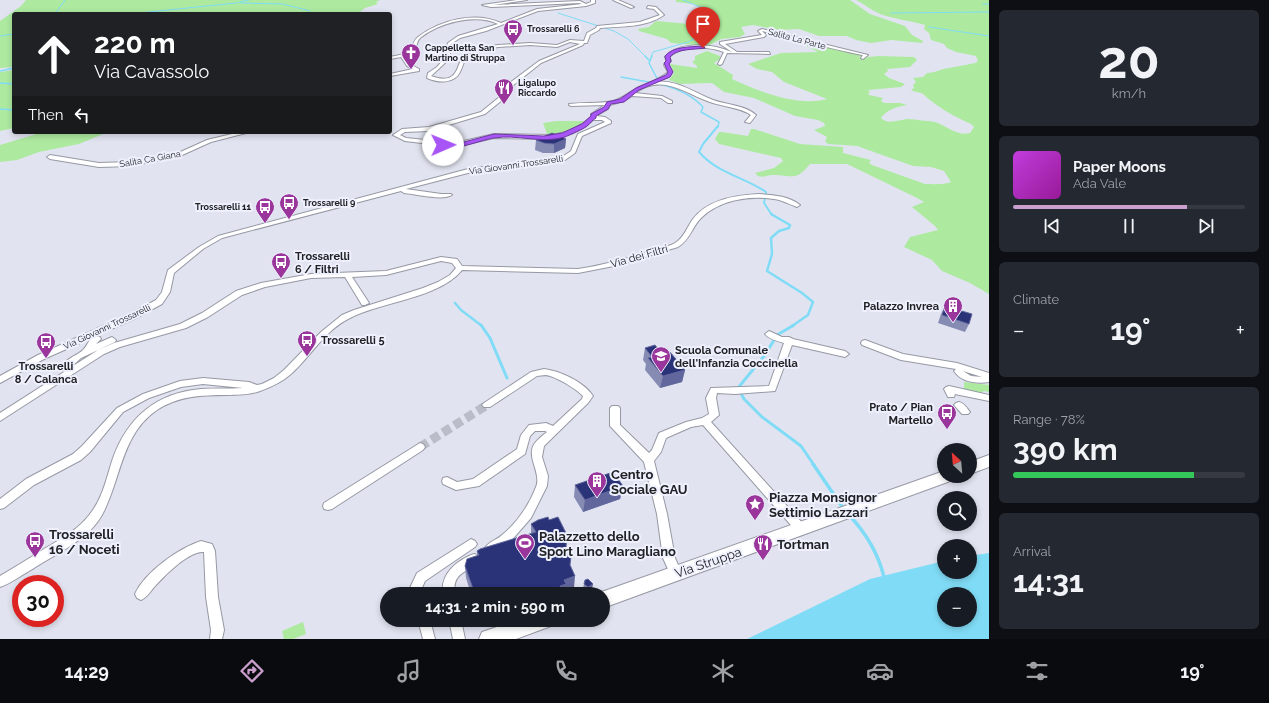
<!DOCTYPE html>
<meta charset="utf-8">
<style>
body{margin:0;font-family:Raleway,sans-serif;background:#242831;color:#f1f3f6;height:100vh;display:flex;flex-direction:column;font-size:15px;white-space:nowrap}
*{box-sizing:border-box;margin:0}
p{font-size:13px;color:#9ea1a6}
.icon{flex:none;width:22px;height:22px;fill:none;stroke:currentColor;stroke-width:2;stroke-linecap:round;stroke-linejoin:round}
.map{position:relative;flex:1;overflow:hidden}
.details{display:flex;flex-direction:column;gap:10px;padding:10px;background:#0d0f14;width:280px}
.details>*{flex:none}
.guide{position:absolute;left:12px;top:12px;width:380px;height:122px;border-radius:4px;box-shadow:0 2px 6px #0003;background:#202124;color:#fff;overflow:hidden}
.needle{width:26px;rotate:334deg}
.buttons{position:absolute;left:937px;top:443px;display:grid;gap:8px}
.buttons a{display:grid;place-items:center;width:40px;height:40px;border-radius:50%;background:#171b24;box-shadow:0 2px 6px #0003;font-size:20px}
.speed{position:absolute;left:12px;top:575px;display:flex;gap:8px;font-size:20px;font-weight:700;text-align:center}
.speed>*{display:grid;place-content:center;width:52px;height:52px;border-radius:50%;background:#171b24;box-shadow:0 2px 6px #0003;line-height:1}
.speed .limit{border:6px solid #d22;background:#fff;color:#111}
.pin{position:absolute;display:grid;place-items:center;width:34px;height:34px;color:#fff;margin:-41px -17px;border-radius:50% 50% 50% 0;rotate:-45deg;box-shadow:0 0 4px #0007}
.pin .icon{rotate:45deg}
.me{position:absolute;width:44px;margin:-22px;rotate:89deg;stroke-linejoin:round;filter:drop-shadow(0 0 3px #0008)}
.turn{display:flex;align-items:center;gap:14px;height:84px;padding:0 16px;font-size:18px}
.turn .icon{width:52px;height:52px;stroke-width:2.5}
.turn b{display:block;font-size:28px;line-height:34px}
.then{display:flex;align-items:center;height:38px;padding:0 16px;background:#0003;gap:8px;font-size:15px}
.big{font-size:30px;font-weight:700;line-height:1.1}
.details .widget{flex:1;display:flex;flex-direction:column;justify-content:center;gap:6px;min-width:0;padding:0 14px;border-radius:6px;background:#242831}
.details .dial{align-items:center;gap:0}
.dial b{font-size:52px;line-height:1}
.song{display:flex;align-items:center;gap:12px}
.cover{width:48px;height:48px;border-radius:6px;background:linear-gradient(135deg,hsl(290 70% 55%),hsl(300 70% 35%))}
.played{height:4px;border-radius:2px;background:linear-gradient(90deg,#ca9ecd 75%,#363941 75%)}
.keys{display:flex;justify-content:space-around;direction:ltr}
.heat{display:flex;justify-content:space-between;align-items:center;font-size:22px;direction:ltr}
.charge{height:6px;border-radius:3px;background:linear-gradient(90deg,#34c759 78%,#363941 0)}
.trip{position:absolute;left:380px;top:587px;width:230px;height:40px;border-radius:20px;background:#171b24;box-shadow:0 2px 6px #0003;font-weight:700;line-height:40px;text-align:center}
.menu{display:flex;height:64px;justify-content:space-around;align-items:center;background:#090b0e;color:#9ea1a6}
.menu .icon{width:28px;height:28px}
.menu .selected{color:#ca9ecd}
.menu b{font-size:18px;color:#f1f3f6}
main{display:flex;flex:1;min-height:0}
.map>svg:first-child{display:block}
</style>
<main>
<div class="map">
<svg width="989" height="639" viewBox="0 0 989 639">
<rect width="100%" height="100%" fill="#e1e4f0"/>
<path fill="#adeaa0" d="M26,0H380L376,2L378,4L365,8L360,12L345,14H14V67L0,68V21L21,6Z
M676,0H850L870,14L905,26L912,35L923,41L922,43L892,40L871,43L856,40L847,36H819L799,29L779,30L753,25L741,27L745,34L740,37L721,39L708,46L671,43L667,39L639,31L638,29L649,27L656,21L700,25L709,22L698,17L699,11L706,9L694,4L676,2Z
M856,0H989V294L970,283L942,271L932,260L904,247L910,237L938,230L935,226L912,207L924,202L917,198L847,164H810C795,182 794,175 773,175C767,175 764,178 758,176L755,173L774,168L783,161L781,158L719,144L715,139L719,132H722L748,136L751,129H754L800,144L843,147V153L871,160L869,163L872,165L925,184C933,184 944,185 951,182L944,171L931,167L913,166L857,146L828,144L825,141L827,137L814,130L825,126L824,123L818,120L795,116L754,98L724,92L712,83L680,84L669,80L674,73L670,64L697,68V66L692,62L695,60V56L707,51L720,56V59L714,63L733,75L732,79C758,91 797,107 827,99L784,82L772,72L757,69L748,64L781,53L818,52L801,43L772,33L864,55L858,58L879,56L914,57L917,60L910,67L887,69L888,71L884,74L889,78L905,84L901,87L868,90L870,92L868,94L869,95L883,98L881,101L884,103H900L907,105C897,107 887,109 881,118C887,125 899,120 907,119C914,119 922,121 929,121C944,122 955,137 970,133L974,127L971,124C953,116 937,107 923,94C920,92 914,92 911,90L914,88L913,85L916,82L913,78L923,77L927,73C935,73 940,69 949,68C958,66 967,65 975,63L978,61L976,56L956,52L947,48L944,44L931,40L929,33L924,29L925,25C911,21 894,19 880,14C871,10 864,4 856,0Z
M14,70V128L0,131V72Z
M556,121H584L583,124L563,133L547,134L543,123Z
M43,132H108L79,144L39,152L17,160L0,162V145Z
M964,382L989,385V392L984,391L981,393L964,389Z
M303,622L306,634L293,639H284L282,631Z"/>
<path fill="#80dcf6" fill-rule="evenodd" d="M989,553V639H747L870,579L944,561V572H970V556ZM944,594H970V620H944Z"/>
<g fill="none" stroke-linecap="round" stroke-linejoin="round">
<path stroke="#80dcf6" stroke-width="1" d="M241,3L283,4L310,11
M983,4H989
M558,13L614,31L628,39L646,57
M891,13L989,12
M55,14L65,0
M129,14L236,3L249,0
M929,27L989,36
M0,36L14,34
M651,57L653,52L688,42L711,31L713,23L700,7L683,0"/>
<path stroke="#80dcf6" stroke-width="1.5" d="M645,56L650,61
M652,56L649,63L660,84
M0,71L14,68
M621,77L654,83
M0,83L14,84
M659,84C676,88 691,94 703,107L701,112L719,122L718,127
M0,109L14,110"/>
<path stroke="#80dcf6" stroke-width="2" d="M718,126L703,144L699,152C717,173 744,177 766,192L764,203L772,215"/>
<path stroke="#80dcf6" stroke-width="2.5" d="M771,214L790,225L789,228L779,231L771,238L772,254L767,271L802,293L813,302L808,315L792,326
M455,303L461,310L482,326"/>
<path stroke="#80dcf6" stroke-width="3" d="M481,325L490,338L507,378
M794,325L777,335L765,355L738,388L744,399L762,417L801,446L814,465"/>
<path stroke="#80dcf6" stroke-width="3.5" d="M813,464L843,508
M849,515C866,533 878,553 884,577"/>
<path stroke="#babdc7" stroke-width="9" stroke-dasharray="9 4.5" stroke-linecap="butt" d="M420,447L487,405"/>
<g stroke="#9699a4" stroke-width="2">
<path id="street" d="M517,0H527L493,5L580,1L586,4L591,2V0H595V3L586,6L538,11L486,31L460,38L451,44L450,54L446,62L431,76C439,79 450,81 455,73C458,69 459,63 462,58L481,48L498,45L530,43L557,45L570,40L584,41L587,33L596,28L597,26L640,22L660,15L654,9L647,8L648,6L656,7L664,15C646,28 621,26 600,28L599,30L590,35L587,43H584L583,45L541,63L511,87L506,97L485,114L429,131L405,132L400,135L406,138L455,143L494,134L551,135L567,132L582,124L591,117V114L605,105L571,106L569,105V104C584,102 598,104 613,101C622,99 628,93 637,88C647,83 658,80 667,73L668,72L664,65L667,61L665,57C676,44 701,44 716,47C722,48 726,50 732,52L720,44V42L762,35L758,31L762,29L868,55L863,59L861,58L863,55H862C828,48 796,39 762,31L766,35L764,37L725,44L737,52H769L770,54L727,53L722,64L720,65L718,64L724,52C709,46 682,45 669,57L671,61L668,65L672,73L668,77L655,82C677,79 694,93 713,100C727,105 745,105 756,115L750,123L745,122L751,115C739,107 724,107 710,102C684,93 663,73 635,93L662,96L672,101V103H668L661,98L632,96L624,101L610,105L608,109L596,116L605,117L611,121V123L582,136L575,153L565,160L468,173L406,189L441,194H451L452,195C443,201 416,194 404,193L401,191L222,238L203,249L174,273L170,292L162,304L136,318L44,359L0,383V376L38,355L130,314L156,300L162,292L168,270L199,247L218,236L468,169L562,157L571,151L578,134L605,122L602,120H593L586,126L571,134L551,139L494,138L455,147L405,141L393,135L402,129L429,127L481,112L502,95L507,85L539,61L580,44L570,42L557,47L530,45L498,47L483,50L465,60C463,64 462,68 460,72C454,84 438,83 427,78L428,73L437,67L442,61L448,43L458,36L498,24C475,13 439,23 420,38C417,41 417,45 415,49C412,53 408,55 405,57L410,64L419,69V71L390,76V74L413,69L407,66L401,57L390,59V57C398,55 408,55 412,47C414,43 414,40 418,37C440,20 475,11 501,23L537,9L582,4L579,3L491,7L482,5Z
M613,0H618L634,7L631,8Z
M240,132H250L211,142L180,156L131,166L99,167L50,159L47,157L50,155L99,163L131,162L176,154L207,140Z
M759,194C773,195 789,196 800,205L797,207C789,204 782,200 774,199C749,195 719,200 701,218C692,227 690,240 678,247L619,265L578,273L462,270C438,299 383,301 350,318C325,330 311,356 291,374C282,382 271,387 260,391C250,395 237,395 227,395C202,395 178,396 157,410C121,434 121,480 102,515C88,540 57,553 34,568C23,574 12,583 0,587V576C15,567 30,558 44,549C61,539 78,530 90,514C103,498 107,476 113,458C128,417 156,393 201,389C215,388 229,389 243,388L203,384L181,387L149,398L123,412L90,452L81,460L34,485L4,508L0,509V499L26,479L73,454L82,446L117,408L143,394L180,381L203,378L249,382L257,385L262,384L274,378L284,370L321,332L342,315L354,310L423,288L438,282L450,275L456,268L452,263L441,261L386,275L352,277L369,303L365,305H362L345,277L311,278L265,287L242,295L208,317L186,328L120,347L104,354L0,421V413L64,372L61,369C68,356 74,358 83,350C89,344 89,335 100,337L101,339L96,344L112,337L116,340L115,342L81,358L70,368L98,350L114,343L180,324L202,313L236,291L261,283L311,274L386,271L441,257L457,259L462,266L578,269C604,265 630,258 655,250C661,247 669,247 675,243C684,238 687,227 693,219C708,199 737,195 759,194Z
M769,331L782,337H789L793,339L845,351L849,354L845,357L792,345L775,391L735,394L717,393L716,398L719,415L711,422L805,526L807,529L805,532L801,534L797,532L703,425L691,427L666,438L661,452L654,461L667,514L675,558L682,574L680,578L676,579L672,578L663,558L657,514L644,462L612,428L610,426V408L612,406H618L620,408V425L649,453L652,450L659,433L686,422L702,418L709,414L706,398L711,388L769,386L784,343C777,341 769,339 765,334Z
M865,340L903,354L957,363L989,373V382C976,384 961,382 954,371L956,369L901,360L862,345L861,343L862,341ZM963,371L982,377L971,376Z
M544,369C560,371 584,382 593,396L588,403L544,446L542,457L548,476L547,486L531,518L510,542L491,553L487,552L485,548C489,541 497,540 502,535C517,523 529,505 536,487C542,473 525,456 535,443C538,439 543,435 547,432L545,431H535L530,436L525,454L479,486L456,490L443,484L442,481L443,478L447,477L457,482L473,479L517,449L521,435L529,425L546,423L553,426L582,399L583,396C576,389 560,379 550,376C545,374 541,376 537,376L490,407H484L482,405L484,403L531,372Z
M949,386L989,395V401L955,394L954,397H948L944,389L946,387Z
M959,402C964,403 967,408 970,412L968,414H962L954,405L956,403Z
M420,443L423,444L425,447L423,450L332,509L328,510L324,509L323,506L324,503Z
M471,539L475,541L477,544L475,547L425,581L421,590L422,594H410L409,590L417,573Z
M201,541L212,544L215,551L218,597L224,630L222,639H210L211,630L206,597L204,552C190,550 165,575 156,585C151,590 148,597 141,600L137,598L135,594C145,572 179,548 201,541Z
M474,554L478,555L480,559C473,573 451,569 455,594H443C440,574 457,560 474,554Z
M418,620H430L435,639H423Z
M449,620H461L465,639H453Z"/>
</g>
<g stroke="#9699a4" stroke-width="2">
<path id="secondary" d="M989,455V467L970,474V462Z
M944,471V476H956L953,480L603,608V594H596Z
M517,620H553L551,626L516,639H479L482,632Z"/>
</g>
<use href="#street" fill="#fff" fill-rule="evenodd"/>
<use href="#secondary" fill="#fff" fill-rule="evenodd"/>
</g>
<path fill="#868bb4" d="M566,139L565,148L554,153H543L535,150L536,140Z
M945,306L969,324L965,332L938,323L941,314Z
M645,348L662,354L685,370L682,382L660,388L645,370L646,364L643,360Z
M575,485L623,486L620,499L583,512L574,497Z
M531,524L566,547L570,565L574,588L565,591L564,594H471L466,578L465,566L477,556V551L531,534Z
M584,584H593L592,588L587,591L583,588Z"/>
<path fill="#61679c" d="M566,139L565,148L554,153V144Z
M685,370L682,382L660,388L663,376Z
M623,486L620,499L583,512L585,500Z
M575,576L574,588L565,591L564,594H548L560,586L564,580Z
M593,584L592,588L587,591L588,587Z
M500,620H506L500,622Z"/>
<path fill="#2a3278" stroke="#61679c" d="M552,133L566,139L554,144L544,143L536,140Z
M945,306L972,314L969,324L942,315Z
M655,345L662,354L670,352L685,370L663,376L648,358L652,357L645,348Z
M613,472L623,486L585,500L575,485Z
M548,517L549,520L558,517L567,535L566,547L571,556L570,565L575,576L564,580L566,584L560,586L562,589L548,594H475L465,566L467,559L479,555L477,551L480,549L536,532L531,524L538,520Z
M588,579L593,584L588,587L584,584L585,580Z"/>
<path fill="#a855f7" stroke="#6d37a1" d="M703,46L705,48C694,50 677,48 670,57L671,61L669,64L673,72L670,77L639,90L624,102L611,104L608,109L596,116V118C592,120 591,123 587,126C582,130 571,134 565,137C541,144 517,134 494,138C480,140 452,153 440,145L443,143H460L494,134L544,136L562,133L582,124L591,116V114L604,107L607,102L620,99L636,88L666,75L668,72L664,63L666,61L665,56C673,46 691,47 703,46Z"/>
<defs>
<g id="bus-pin" transform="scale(1)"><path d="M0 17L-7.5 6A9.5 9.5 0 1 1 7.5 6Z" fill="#9a359b" stroke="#eef1fd"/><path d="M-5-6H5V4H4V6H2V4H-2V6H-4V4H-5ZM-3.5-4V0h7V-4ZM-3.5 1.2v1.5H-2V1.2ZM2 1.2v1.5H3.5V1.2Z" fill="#fff"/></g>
<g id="church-pin" transform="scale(1)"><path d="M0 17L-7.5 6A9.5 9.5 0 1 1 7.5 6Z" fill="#9a359b" stroke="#eef1fd"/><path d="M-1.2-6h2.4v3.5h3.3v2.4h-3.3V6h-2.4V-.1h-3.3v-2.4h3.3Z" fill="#fff"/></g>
<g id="restaurant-pin" transform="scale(1)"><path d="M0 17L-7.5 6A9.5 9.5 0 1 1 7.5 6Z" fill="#9a359b" stroke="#eef1fd"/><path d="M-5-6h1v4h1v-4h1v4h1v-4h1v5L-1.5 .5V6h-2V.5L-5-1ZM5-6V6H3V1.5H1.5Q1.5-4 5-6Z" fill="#fff"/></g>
<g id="building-pin" transform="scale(1)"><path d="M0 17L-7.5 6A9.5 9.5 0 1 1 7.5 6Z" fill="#9a359b" stroke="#eef1fd"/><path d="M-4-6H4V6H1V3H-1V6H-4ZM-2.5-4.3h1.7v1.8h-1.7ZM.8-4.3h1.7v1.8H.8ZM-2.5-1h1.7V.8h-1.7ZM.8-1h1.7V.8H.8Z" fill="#fff"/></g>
<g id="school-pin" transform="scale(1)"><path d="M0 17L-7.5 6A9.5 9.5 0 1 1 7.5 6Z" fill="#9a359b" stroke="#eef1fd"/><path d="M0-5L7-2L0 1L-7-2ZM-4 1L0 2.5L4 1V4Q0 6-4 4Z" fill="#fff"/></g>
<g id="sight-pin" transform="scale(1)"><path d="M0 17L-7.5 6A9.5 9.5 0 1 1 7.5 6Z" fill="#9a359b" stroke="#eef1fd"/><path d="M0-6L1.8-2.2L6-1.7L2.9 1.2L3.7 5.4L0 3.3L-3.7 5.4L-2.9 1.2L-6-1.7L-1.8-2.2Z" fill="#fff"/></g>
<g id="stadium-pin" transform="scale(1)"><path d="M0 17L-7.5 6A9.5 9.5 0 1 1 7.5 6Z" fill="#9a359b" stroke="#eef1fd"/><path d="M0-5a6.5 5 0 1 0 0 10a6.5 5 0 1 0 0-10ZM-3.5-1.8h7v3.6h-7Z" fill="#fff"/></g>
</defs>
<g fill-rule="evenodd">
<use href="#bus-pin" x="513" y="29"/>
<use href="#church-pin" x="411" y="53"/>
<use href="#restaurant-pin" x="504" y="88"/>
<use href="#bus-pin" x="289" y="203"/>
<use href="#bus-pin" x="265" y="207"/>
<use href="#bus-pin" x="281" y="262"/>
<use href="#building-pin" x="953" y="306"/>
<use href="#bus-pin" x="307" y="340"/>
<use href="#bus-pin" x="46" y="342"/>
<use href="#school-pin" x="661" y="356"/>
<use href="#bus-pin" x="947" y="413"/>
<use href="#building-pin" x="597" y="481"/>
<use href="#sight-pin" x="755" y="504"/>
<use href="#bus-pin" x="35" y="541"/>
<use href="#stadium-pin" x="525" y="543"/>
<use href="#restaurant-pin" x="763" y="544"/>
</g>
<g text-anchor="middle" stroke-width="4" stroke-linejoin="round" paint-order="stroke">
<g font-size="9" font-weight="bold" fill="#202125" stroke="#eef1fd" text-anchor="start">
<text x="527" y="32">Trossarelli 6</text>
<text x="425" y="51">Cappelletta San<tspan x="425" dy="10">Martino di Struppa</tspan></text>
<text x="518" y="86">Ligalupo<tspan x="518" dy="10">Riccardo</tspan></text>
<text x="303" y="206">Trossarelli 9</text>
<text x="251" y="210" text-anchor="end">Trossarelli 11</text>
</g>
<g font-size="9" fill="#202125" stroke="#eef1fd">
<text transform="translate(797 39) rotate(15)" y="3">Salita La Parte</text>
<text transform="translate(150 159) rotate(-10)" y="3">Salita Ca Giana</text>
<text transform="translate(516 165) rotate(-8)" y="3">Via Giovanni Trossarelli</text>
<text transform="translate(107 327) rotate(-25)" y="3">Via Giovanni Trossarelli</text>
</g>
<g font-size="11" font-weight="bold" fill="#202125" stroke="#eef1fd" text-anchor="start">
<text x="295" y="260">Trossarelli<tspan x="295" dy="13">6 / Filtri</tspan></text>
<text x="939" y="310" text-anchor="end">Palazzo Invrea</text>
<text x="321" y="344">Trossarelli 5</text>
<text x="675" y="354">Scuola Comunale<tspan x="675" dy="13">dell'Infanzia Coccinella</tspan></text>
<text x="46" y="370" text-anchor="middle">Trossarelli<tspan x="46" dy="13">8 / Calanca</tspan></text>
<text x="933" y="411" text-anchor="end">Prato / Pian<tspan x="933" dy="13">Martello</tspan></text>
</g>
<g font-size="11" fill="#202125" stroke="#eef1fd">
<text transform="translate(639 256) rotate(-16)" y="4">Via dei Filtri</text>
</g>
<g font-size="13" font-weight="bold" fill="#202125" stroke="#eef1fd" text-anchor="start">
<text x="611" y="479">Centro<tspan x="611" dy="15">Sociale GAU</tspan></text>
<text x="769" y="502">Piazza Monsignor<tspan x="769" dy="15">Settimio Lazzari</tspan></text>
<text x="49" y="539">Trossarelli<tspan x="49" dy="15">16 / Noceti</tspan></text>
<text x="539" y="541">Palazzetto dello<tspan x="539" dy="15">Sport Lino Maragliano</tspan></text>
<text x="777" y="549">Tortman</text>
</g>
<g font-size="13" fill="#202125" stroke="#eef1fd">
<text transform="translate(708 562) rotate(-19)" y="5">Via Struppa</text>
</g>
</g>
</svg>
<div class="buttons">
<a><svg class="needle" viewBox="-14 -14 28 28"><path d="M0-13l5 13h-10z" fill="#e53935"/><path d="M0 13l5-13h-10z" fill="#9ea1a6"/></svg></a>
<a><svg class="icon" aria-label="search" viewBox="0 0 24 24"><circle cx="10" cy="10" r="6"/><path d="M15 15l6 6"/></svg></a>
<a>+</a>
<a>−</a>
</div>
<div class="speed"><div class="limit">30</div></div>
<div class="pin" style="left:703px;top:48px;background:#d93025"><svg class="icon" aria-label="arrive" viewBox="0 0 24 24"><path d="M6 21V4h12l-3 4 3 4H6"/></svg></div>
<svg class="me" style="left:443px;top:145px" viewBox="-20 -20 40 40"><circle r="19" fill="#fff"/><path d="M0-13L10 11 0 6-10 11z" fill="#a855f7"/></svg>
<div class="trip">14:31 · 2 min · 590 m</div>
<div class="guide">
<div class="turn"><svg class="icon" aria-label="ahead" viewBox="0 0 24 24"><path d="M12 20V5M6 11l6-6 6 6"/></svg><div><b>220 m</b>Via Cavassolo</div></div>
<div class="then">Then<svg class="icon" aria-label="left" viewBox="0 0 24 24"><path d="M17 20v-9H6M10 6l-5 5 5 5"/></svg></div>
</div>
</div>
<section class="details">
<div class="widget dial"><b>20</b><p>km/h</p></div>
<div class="widget">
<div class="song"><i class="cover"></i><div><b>Paper Moons</b><p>Ada Vale</p></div></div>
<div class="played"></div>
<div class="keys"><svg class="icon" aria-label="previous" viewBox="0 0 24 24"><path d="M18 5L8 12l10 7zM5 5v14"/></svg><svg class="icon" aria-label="pause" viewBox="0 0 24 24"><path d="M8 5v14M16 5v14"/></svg><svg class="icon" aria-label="next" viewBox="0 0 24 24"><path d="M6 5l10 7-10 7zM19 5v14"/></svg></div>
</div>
<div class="widget"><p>Climate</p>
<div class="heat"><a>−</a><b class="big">19°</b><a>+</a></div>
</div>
<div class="widget"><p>Range · 78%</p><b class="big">390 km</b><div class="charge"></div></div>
<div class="widget"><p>Arrival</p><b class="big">14:31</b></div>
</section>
</main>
<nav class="menu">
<b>14:29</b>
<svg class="icon selected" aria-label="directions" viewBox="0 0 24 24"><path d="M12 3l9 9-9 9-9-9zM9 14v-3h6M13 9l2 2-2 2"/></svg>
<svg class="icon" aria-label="music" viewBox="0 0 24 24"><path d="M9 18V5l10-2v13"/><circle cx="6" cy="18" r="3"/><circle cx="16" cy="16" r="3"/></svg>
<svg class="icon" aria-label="phone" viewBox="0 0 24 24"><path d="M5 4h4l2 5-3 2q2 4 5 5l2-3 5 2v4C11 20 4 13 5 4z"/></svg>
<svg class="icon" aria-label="climate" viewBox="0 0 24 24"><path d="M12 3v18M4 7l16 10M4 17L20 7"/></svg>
<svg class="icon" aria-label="car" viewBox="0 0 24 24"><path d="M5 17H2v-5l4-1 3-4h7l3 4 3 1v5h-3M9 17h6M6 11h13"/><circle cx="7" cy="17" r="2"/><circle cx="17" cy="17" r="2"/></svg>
<svg class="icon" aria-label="filters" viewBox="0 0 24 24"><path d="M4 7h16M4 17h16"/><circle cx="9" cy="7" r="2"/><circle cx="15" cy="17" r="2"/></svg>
<b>19°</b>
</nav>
